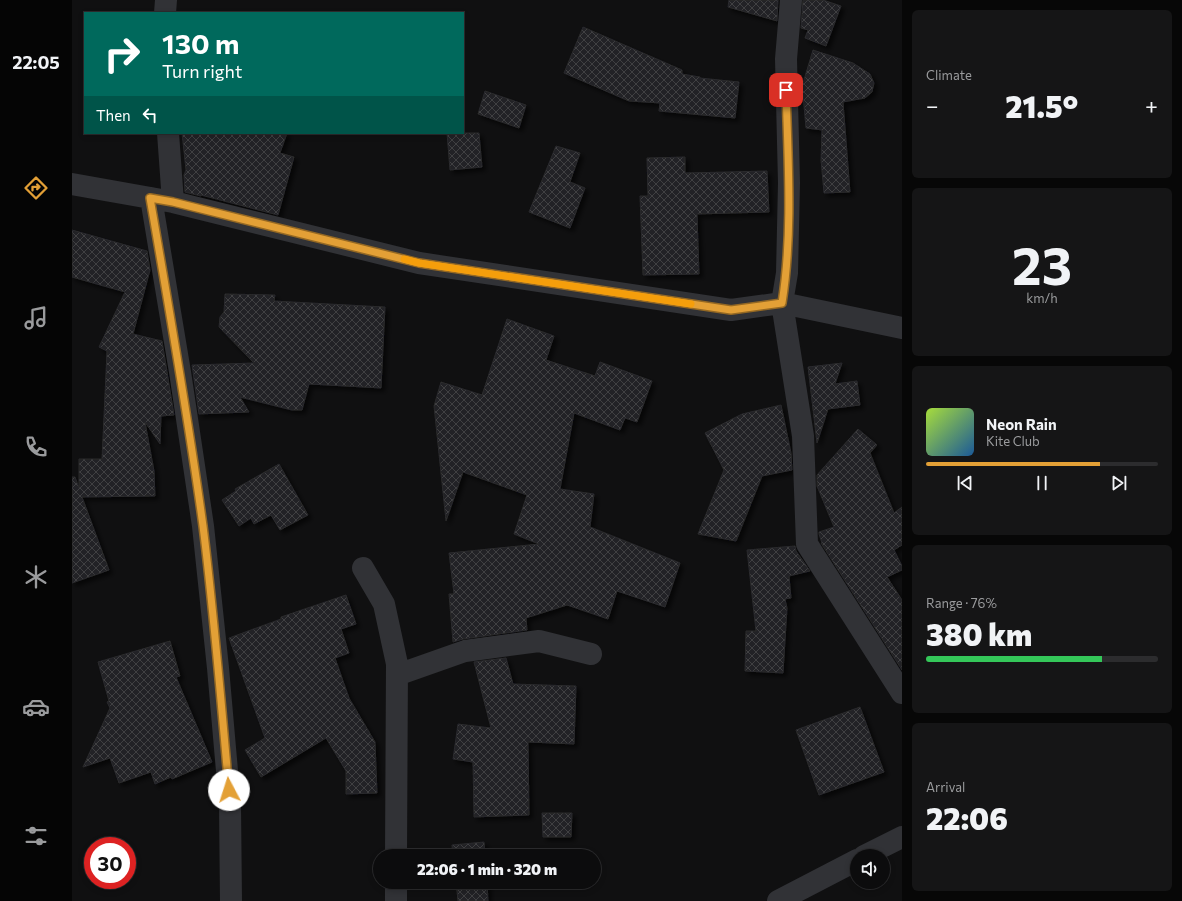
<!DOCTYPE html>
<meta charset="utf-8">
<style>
body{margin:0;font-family:Commissioner,sans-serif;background:#151516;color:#f1f3f6;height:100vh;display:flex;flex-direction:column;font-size:15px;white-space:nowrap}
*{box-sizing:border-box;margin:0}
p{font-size:13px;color:#9a9b9d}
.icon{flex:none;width:22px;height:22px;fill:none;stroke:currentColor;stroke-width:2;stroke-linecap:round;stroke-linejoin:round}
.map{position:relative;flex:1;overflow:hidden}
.details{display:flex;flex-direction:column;gap:10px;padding:10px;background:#070707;width:280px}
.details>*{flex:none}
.banner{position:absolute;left:12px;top:12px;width:380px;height:122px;border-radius:0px;box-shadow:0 2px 6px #0003,0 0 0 1px #2c2c2e;background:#00695c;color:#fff;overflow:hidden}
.buttons{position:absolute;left:778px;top:849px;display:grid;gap:8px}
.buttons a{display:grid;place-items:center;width:40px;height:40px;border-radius:50%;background:#0c0c0d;box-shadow:0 2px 6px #0003,0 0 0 1px #2c2c2e;font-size:20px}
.speed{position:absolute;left:12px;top:837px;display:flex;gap:8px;font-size:20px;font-weight:700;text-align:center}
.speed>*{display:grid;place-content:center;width:52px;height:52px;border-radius:50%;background:#0c0c0d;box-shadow:0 2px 6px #0003,0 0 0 1px #2c2c2e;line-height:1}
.speed .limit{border:6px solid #d22;background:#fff;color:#111}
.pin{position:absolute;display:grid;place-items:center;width:34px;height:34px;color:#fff;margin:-17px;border-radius:8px;box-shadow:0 2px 6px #0006}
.me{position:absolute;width:44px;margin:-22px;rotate:355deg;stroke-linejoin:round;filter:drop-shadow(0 0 3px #0008)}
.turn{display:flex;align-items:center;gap:14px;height:84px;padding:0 12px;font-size:18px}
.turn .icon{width:52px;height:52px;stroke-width:2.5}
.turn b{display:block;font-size:28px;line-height:34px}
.then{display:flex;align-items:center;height:38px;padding:0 12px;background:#0003;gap:8px;font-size:15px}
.big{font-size:30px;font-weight:800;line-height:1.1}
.details .card{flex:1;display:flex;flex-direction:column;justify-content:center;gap:6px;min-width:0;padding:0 14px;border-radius:6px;background:#151516}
.details .dial{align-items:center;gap:0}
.dial b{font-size:52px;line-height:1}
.song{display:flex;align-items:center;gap:12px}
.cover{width:48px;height:48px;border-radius:6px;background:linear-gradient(135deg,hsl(80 70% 55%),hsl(210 70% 35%))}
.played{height:4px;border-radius:2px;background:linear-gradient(90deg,#e3a036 75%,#2c2c2e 75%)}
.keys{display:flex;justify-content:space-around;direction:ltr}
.heat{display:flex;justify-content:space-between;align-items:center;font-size:22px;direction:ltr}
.charge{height:6px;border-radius:3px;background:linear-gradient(90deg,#34c759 76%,#2c2c2e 0)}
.trip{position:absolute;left:301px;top:849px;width:228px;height:40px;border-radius:20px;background:#0c0c0d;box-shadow:0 2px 6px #0003,0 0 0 1px #2c2c2e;font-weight:800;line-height:40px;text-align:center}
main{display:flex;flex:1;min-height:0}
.menu{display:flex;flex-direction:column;width:72px;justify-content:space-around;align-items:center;background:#050505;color:#9a9b9d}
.menu .icon{width:28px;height:28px}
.menu .on{color:#e3a036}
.menu b{font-size:18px;color:#f1f3f6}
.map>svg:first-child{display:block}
</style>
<main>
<nav class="menu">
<b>22:05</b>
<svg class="icon on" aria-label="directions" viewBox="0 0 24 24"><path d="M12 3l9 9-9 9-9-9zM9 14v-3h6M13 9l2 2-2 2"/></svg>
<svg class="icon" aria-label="music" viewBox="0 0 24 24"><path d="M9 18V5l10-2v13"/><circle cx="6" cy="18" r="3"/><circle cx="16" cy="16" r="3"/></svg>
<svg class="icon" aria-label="phone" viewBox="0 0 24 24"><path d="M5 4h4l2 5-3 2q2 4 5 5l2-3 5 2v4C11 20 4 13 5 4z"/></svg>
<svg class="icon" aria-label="climate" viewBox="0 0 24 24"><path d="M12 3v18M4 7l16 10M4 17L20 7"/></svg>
<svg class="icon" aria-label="car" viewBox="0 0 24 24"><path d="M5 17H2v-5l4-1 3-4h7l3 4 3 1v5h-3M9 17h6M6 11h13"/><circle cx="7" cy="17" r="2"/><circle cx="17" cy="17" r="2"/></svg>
<svg class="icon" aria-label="filters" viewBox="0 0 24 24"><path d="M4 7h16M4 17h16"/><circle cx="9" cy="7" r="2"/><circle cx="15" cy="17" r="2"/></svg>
</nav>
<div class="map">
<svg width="830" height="901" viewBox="0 0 830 901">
<defs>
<pattern id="building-cross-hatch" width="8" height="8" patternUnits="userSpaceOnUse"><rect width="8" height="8" fill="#232325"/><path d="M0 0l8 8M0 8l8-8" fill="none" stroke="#404042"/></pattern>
<filter id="shadow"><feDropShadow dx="3.5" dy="3.5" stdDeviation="2" flood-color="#0009"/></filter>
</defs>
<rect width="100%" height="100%" fill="#101011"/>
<path fill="url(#building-cross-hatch)" stroke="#2a2a2d" filter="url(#shadow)" d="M657,0H706L705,21L656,7Z
M731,0H751L769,6L754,46L733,38L736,30L729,28Z
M511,27L610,70V74L628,77V78L667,82L663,118L587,111L588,103L557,101L492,73Z
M741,50L781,63L798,74L802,83L800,92L793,98L771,102L778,192L752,193L749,160L750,130L734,128L731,95L728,93Z
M413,91L454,105L447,128L406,114Z
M110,133H215L208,153L222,157L206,215L129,195V196L113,192L112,175L114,170Z
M375,133H407L410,167L378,170Z
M484,146L508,153L498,182L513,188L498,228L457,212Z
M613,157V173L695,171L697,212L625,214L627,274L571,275L568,196H576L575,158Z
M0,230L75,251L78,270L61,334L90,341L102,415L89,416L88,444L73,422L82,471L83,496L10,497L37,570L0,583V477H3L7,488V459H30L35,351L27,347L53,292L0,277Z
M153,294L203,295L202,301L313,307L309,388L237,384L230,410H220L168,397L177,412L127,414L120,365L182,363L147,327L148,317L152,312Z
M435,319L482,336L474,360L523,376L528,362L580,381L565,422L553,418L548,430L502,413L488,489L522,494L518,527L608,563L593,607L545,591L536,619L495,605L454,618L455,630L391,639L381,642L377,594H382L377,553L467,544L442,534L455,495L391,472L374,521L362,406L369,382L410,395Z
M770,363L763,384L785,381L788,405L756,409L745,443L736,367Z
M709,405L719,453L720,470L690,476L664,541L626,534L652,470L633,433L670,414Z
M786,429L805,445L798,453L822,513L830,507V545L822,550L830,566V570L815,577L830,600V670L749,543H750L747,534V532L762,527L745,486V475Z
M207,464L236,515L208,530L199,515L182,524L179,518L167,526L150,500L164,491L163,489Z
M723,546L724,551L738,571L717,576L719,598L713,599L715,608L711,673L673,671L674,631H684L675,550Z
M274,595L284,624L269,629L277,653L263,658L277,698L303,742L305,793L274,794V771L254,738L189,777L173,750L193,738L157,638L209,619V617Z
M98,641L108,676L104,677L140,762L100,779L99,777L83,784L79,772L47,783L38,758L11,767L38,708L35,702L37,701L26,662Z
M434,658L441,684L504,686L502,744L456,742L457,815L402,817L401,762L381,759L386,724L419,728L402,662Z
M788,707L812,772L747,795L724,730Z
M470,813H500L499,837H471Z
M412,842L413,856H381L380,845Z
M384,882H415L416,901H386Z"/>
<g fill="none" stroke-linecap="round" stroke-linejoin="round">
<path stroke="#313236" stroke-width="22" d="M719,0L714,59L717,183L715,273L710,303L731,436L735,544L830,693
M93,13L94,0
M96,133L101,202
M0,184L101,202L347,263L659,310L710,303L830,328
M79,198L108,372L131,526L146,668L158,805L159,901
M291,568L312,604L325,664L324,856
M325,675L393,651L467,641L519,654
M792,856L830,837
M324,901V882
M706,901L785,860"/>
</g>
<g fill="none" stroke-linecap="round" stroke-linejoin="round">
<g stroke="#946823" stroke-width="10">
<path id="route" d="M157,790C149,702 142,613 131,526C116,416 97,307 78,198L101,202L347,263L659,310L710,303C721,234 716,160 714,90"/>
</g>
<use href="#route" stroke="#e3a036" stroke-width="7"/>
<path stroke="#f59e0b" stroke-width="7" d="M332,259L347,263L619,304"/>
</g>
</svg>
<div class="buttons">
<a><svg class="icon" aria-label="sound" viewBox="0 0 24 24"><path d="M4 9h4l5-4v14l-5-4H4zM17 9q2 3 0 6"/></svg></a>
</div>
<div class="speed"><div class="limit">30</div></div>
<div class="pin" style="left:714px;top:90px;background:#d93025"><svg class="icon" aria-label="arrive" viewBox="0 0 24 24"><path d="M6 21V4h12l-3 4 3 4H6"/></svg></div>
<svg class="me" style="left:157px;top:790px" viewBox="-20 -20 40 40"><circle r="19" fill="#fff"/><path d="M0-13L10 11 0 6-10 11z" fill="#e3a036"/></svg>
<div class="trip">22:06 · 1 min · 320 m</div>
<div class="banner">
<div class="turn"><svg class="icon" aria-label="right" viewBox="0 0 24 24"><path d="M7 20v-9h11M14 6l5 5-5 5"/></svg><div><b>130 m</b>Turn right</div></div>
<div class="then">Then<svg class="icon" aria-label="left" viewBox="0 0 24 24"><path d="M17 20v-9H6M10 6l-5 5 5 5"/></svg></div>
</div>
</div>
<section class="details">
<div class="card"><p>Climate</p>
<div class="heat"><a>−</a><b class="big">21.5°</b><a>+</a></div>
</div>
<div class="card dial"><b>23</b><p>km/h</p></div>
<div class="card">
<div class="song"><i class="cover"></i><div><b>Neon Rain</b><p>Kite Club</p></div></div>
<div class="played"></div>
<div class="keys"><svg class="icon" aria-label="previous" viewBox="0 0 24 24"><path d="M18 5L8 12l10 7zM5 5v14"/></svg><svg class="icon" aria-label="pause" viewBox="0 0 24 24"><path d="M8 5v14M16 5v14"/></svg><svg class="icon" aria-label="next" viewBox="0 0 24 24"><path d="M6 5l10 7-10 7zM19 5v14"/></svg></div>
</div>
<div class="card"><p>Range · 76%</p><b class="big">380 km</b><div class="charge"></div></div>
<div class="card"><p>Arrival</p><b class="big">22:06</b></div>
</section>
</main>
